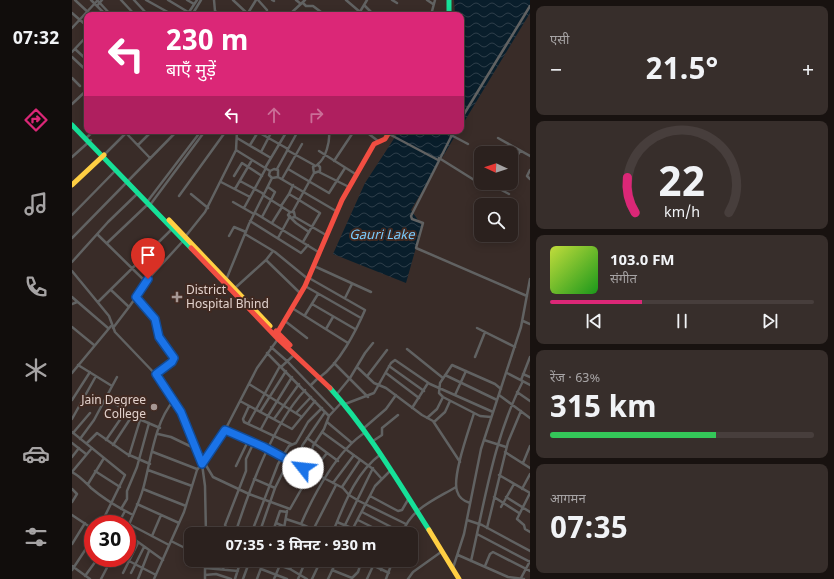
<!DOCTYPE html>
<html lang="hi">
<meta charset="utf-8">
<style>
body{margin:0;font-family:Georgia,"Noto Sans Devanagari",serif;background:#372e2b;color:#f1f3f6;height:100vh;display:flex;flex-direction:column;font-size:15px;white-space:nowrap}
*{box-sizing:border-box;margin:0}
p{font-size:13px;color:#a6a3a4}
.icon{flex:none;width:22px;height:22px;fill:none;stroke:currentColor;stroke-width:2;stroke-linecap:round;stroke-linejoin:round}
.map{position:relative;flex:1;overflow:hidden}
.side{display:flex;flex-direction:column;gap:6px;padding:6px;background:#181210;width:304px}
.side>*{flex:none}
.hud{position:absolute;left:12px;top:12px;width:380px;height:122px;border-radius:8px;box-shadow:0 2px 10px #0003,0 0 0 1px #473e3c;background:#db2777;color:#fff;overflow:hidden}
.needle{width:26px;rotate:273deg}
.controls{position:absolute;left:402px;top:146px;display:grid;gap:8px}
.controls a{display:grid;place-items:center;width:44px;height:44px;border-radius:8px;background:#2b211e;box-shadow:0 2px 10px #0003,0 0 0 1px #473e3c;font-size:20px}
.speed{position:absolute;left:12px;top:515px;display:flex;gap:8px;font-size:20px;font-weight:700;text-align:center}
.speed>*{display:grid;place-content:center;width:52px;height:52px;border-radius:50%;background:#2b211e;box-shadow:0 2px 10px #0003,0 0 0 1px #473e3c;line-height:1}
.speed .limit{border:6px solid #d22;background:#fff;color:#111}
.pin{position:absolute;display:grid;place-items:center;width:34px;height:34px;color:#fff;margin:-41px -17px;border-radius:50% 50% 50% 0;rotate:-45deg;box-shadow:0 0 4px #0007}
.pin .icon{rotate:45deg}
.me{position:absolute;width:44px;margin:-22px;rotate:299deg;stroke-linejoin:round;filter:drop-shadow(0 0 3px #0008)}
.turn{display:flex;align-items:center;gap:14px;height:84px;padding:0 16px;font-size:18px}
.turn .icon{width:52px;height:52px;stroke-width:2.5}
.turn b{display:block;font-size:28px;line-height:34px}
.lanes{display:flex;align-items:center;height:38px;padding:0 16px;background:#0003;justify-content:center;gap:20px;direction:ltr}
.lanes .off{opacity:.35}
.big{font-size:30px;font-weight:700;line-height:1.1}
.side .tile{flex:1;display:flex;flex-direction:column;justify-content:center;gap:6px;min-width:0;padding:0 14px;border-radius:8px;background:#372e2b}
.side .dial{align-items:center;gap:0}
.dial svg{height:104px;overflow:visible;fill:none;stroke:#473e3c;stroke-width:7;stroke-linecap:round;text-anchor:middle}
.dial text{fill:#f1f3f6;stroke:none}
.song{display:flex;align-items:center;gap:12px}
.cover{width:48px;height:48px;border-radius:6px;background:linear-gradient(135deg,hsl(70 70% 55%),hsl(120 70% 35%))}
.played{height:4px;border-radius:2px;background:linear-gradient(90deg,#db2777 35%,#473e3c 35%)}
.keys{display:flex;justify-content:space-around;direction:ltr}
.heat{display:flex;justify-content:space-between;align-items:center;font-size:22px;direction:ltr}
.charge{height:6px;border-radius:3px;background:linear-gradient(90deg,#34c759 63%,#473e3c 0)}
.trip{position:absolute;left:112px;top:527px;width:234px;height:40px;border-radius:8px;background:#2b211e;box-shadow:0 2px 10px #0003,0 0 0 1px #473e3c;font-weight:700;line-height:40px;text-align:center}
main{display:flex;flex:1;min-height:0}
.tab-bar{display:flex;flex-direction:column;width:72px;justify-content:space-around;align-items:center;background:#110d0c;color:#a6a3a4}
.tab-bar .icon{width:28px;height:28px}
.tab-bar .active{color:#db2777}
.tab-bar b{font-size:18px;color:#f1f3f6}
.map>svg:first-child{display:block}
</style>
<main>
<nav class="tab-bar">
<b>07:32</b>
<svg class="icon active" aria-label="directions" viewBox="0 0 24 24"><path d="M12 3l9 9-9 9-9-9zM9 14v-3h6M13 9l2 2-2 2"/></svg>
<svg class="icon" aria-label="music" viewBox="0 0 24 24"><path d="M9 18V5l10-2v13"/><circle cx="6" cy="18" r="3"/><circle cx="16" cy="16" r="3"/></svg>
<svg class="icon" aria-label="phone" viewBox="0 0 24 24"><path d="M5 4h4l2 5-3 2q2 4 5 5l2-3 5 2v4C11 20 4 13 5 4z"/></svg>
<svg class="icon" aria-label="climate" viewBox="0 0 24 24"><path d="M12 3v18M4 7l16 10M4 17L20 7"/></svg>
<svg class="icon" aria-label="car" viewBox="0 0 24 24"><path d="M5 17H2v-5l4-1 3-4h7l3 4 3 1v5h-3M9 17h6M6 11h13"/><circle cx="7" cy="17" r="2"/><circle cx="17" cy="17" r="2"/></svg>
<svg class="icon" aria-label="filters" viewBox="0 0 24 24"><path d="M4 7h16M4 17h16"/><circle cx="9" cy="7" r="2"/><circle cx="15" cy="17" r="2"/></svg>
</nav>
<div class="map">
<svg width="458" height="579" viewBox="0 0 458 579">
<defs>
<pattern id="water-waves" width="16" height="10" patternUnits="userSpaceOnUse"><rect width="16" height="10" fill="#091e2b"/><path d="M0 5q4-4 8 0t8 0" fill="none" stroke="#2d3e49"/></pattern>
</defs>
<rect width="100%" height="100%" fill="#392c28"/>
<path fill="url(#water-waves)" d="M382,0H458V13L389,127V15H383Z
M327,131H386L339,210L350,226L334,283L261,254L293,183Z"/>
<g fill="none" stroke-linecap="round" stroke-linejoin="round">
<path stroke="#616262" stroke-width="2.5" d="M3,0L19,15
M19,0L34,15
M25,0L39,15
M49,0L63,15
M62,0L76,15
M74,0L101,15
M96,0L121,15
M115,0L122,4
M161,0L177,15
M186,0L195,10L194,15
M200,0L202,1
M224,0L229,4
M274,0L288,12
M320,0L325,3
M355,0L361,4
M231,3L234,6H241L253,15
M292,5L302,15
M25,6L30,0
M143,11L148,15
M0,13L15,26
M176,13L184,0
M115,15L125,0
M120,15L129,0
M141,15L143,11L142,0
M217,15L233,0
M286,15L295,0
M359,15L363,0
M0,28L25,1
M3,49L15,60
M0,52L15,36
M0,57L15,71
M0,78L8,86
M0,104L15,90
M389,119L458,6
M252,131L261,133L267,131
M293,131L306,141
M382,131L339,216L340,219L351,223L344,248L455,296
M186,132L216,149
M54,133L78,158
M317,134L366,160
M379,135L396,144
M14,138L22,131
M165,138L199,158
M426,138L458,156
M66,145L80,131
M178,145L186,132
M164,150L165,131
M215,150L242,165
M247,151L285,175
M189,152L200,131
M33,154L56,131
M0,157L19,140
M367,158L415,188L422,186L437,194
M262,161L282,131
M439,166L448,151
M193,168L215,131
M205,169L226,131
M216,169L257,193L273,168
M458,170L455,176L458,179
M247,172L277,187
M242,173L241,167C242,166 245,166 246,164C254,158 258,141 257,133
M162,176L170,163L190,176
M206,177V170L202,169L198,171L197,175L200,178L206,177L264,211
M210,179L230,144
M168,181L192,194
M149,182L178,197
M196,187L203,192L199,200
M425,188L428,183
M163,189L180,160
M119,194L136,208
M217,194L221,185
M191,195L218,212H222L223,217
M107,196L154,131
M227,200L248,213L231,242
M75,202L129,131
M161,202L182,214
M209,206L217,194L227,200
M172,208L194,168
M221,211L242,173L248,171V167L246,165
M218,212L216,215L218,218L223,217L254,235
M183,213L248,253
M0,215L44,170
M190,217L199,200
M220,219L224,223L237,232
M178,221L229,253L236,245
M200,223L210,207
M25,234L74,282
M173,234L203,252L236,279
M157,236L162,227L174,232
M113,237L133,212L164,150L198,171
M0,238L105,131
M206,238L218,216
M35,243L74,206L78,205L133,131
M201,251L194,260L228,293
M0,262L36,222L66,193
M242,266L299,292
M0,271L37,316L43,332L86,377L109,412L130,464L133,486L134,534
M237,278L293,310C284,331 267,364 248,377
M154,280L177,224L200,178
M233,286L289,318
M163,288L194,260
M39,290L57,307L79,276L111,241
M0,297L36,328
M64,297L83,319L87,337L102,358L100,363L84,374
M273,298L280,284
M26,302L100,229
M0,304L5,302
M240,304L283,329
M220,308L276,343
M233,315L246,294
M213,321L235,338
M451,321L458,324
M0,327L22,345
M41,328L57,307
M405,328L443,347
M254,329L261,317
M199,347L216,362L262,410
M335,349L371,378
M195,353L257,416
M403,357L413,332
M262,363L296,397
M6,365L40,386
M317,366L352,391
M209,367L222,355
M285,367L302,383L314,388L350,415L361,421L388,462
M0,373L39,326
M314,373L347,398
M435,373L458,385
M451,374L458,377
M296,375L315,350
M373,375L425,400
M449,380L458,357
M177,384L230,417
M239,385L247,377
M445,392L458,401
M264,395L278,378L293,353L301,343
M383,395L394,371
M427,395L458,418
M34,397L60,416L88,428
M0,400L18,372
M168,401L220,429L243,401
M273,404L302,393L319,363L323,360L358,384L421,412
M177,406L171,419L172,422L219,444
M340,408L356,383
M188,412L214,371
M224,413L239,397
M419,417L408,416L371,397L367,393L368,383L380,365L423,384L429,389
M355,418L365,409L371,397
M0,419L24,376
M202,419L227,384
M255,422L280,443
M362,422L373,412L378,401
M176,424L208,366
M292,428L314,409L324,395
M153,429L192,447L271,488L277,495L287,501L334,524
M189,429L196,416L220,377
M0,432L53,475L29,524
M250,432L301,469L309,478
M1,433L18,413
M86,434L99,437L124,449
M235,438L266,461
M8,439L22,420L45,377
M34,440L54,411
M412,440L434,447
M301,441L310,435V428L326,415
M0,443L14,454
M15,443L25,433L55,454L78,464
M41,445L60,416
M81,452L125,469
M433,452L458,468
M57,456L68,420
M0,457L7,448
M132,462L141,477L177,494L218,509L239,472
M451,463L458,446
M224,464L230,455V446L253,412
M164,466L177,439
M231,468L238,457L241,446L252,429L257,416L270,402
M76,470L120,486
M23,471L48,487
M0,472C8,476 13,482 19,488C31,498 47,508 61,515
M0,472L20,448
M240,472L255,453
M427,475L458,493
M182,479L203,488
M261,483L282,455
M16,484L32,458
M270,487L288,460
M0,489L5,494L0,502
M71,489L114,506
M450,489L458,474
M458,493L445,519L452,525L453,529L458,532
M298,496L326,511L330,510L337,498
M422,497L447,513
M434,497L458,512
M398,503C391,501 387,498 385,491C380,476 397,430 402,413
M65,504L107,523
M429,507L442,484
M49,509L55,499V491L65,467L77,423
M290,512L331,533
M0,515L21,529
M214,519L229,524L251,534
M286,520L314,534
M395,520L410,525L458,551
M265,522L294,534
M204,523L218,529L220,534
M46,524L53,511
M57,524L97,545
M229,524C242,494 266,449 294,432
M273,525L301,468
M415,528L436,442L449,411
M55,530C60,516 67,503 71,489C79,461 82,423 102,400
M164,531L155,529L153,525L174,471V459L182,442
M55,534L91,560
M163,534C178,488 200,426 233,390
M179,534L206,464L217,446L224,443L236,422L250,408
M187,534L203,488L217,460
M200,534L208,511L215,512
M211,534L215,511
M239,534L264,485
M260,534C272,505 283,473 309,454
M278,534L303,486L319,470
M330,534C338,509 362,500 384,487
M405,534L458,562
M80,536L89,515
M99,541L119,551
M0,544L13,523
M386,555L436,577L452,579
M192,560L218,569L235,579
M290,560L317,573
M57,561L84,575
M399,561C413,500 422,437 451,381
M0,566L18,579
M413,566L418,554L421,552L458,571
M133,568L166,571
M381,568L392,534L409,449L449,327L458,279
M151,569L154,560
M189,569L215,579
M218,569L223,560
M0,570L21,538
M260,570L280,578L286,572L290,560
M309,570L311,560
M51,573L66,543
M59,573L72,547
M133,575L144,574L159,579
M13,576L26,558
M449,578L458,561
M29,579L40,558
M66,579L77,551
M82,579L112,512L125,470L151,434L185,368L206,339
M133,579V560
M163,579L169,560
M171,579L178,560
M185,579L192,560
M202,579L210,560
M226,579L234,560
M240,579L249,560
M256,579L265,560
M295,579L301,566
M314,579L321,560
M336,579L341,572L369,552"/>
<path stroke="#16e098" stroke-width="5" d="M377,0V15
M0,125L119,248
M258,388C298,433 325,480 357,530"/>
<path stroke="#ffcf43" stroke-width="5" d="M0,185L32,155
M97,220L198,326
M357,530L387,579"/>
<path stroke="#f24e42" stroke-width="5" d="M119,248L206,339L258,388
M204,331L218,345
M204,335L233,286L270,200L302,144L313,139L318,131"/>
</g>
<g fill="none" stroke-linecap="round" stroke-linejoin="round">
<g stroke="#114b97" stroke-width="10">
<path id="route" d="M76,279L64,297L83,319L87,337L102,358L100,362L84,374L109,412L130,464L153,430L192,447L231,468"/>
</g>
<use href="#route" stroke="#1a73e8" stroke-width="7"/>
</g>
<g fill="#a69793" stroke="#402921" stroke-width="1.5">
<path d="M103 291h4v4h4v4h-4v4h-4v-4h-4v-4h4z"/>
<circle cx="82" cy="407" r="4"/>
</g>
<g text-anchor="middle" stroke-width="4" stroke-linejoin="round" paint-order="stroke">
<g font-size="12" fill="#e1d1cc" stroke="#402921" text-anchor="start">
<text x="114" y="294">District<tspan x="114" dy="14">Hospital Bhind</tspan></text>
<text x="74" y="404" text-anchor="end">Jain Degree<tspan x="74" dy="14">College</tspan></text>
</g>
<g font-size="13" font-style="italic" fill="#7bcbfd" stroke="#402921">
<text x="310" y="239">Gauri Lake</text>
</g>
</g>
</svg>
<div class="controls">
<a><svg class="needle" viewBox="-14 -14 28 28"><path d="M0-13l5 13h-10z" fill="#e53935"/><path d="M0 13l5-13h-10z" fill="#a6a3a4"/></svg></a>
<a><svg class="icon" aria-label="search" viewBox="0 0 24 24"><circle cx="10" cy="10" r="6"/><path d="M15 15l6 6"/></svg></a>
</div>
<div class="speed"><div class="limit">30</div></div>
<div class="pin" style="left:76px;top:279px;background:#d93025"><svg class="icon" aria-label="arrive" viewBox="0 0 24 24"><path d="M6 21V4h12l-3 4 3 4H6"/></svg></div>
<svg class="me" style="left:231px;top:468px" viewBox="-20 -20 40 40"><circle r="19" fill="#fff"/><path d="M0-13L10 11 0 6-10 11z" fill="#1a73e8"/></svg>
<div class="trip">07:35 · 3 मिनट · 930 m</div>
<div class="hud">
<div class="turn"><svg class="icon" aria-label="left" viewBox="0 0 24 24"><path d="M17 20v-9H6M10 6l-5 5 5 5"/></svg><div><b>230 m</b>बाएँ मुड़ें</div></div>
<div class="lanes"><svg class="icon" aria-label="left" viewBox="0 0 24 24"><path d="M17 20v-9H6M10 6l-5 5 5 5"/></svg><svg class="icon off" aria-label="ahead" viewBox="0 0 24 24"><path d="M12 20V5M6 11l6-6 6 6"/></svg><svg class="icon off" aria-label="right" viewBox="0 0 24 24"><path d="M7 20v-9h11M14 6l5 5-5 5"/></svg></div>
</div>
</div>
<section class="side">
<div class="tile"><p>एसी</p>
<div class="heat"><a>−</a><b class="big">21.5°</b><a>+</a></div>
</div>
<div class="tile dial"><svg viewBox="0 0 100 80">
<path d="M14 69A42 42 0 1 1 86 69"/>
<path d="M14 69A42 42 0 0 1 8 42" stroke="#db2777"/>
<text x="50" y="56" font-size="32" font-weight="700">22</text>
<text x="50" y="72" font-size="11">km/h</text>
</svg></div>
<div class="tile">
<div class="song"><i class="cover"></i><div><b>103.0 FM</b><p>संगीत</p></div></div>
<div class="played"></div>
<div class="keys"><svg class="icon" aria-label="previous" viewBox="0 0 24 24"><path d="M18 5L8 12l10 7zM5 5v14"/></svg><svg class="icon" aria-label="pause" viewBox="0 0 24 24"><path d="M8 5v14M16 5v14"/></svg><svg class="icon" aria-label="next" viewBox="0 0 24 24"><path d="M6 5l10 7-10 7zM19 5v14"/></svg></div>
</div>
<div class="tile"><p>रेंज · 63%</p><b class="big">315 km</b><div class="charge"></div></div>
<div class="tile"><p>आगमन</p><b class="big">07:35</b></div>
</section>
</main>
